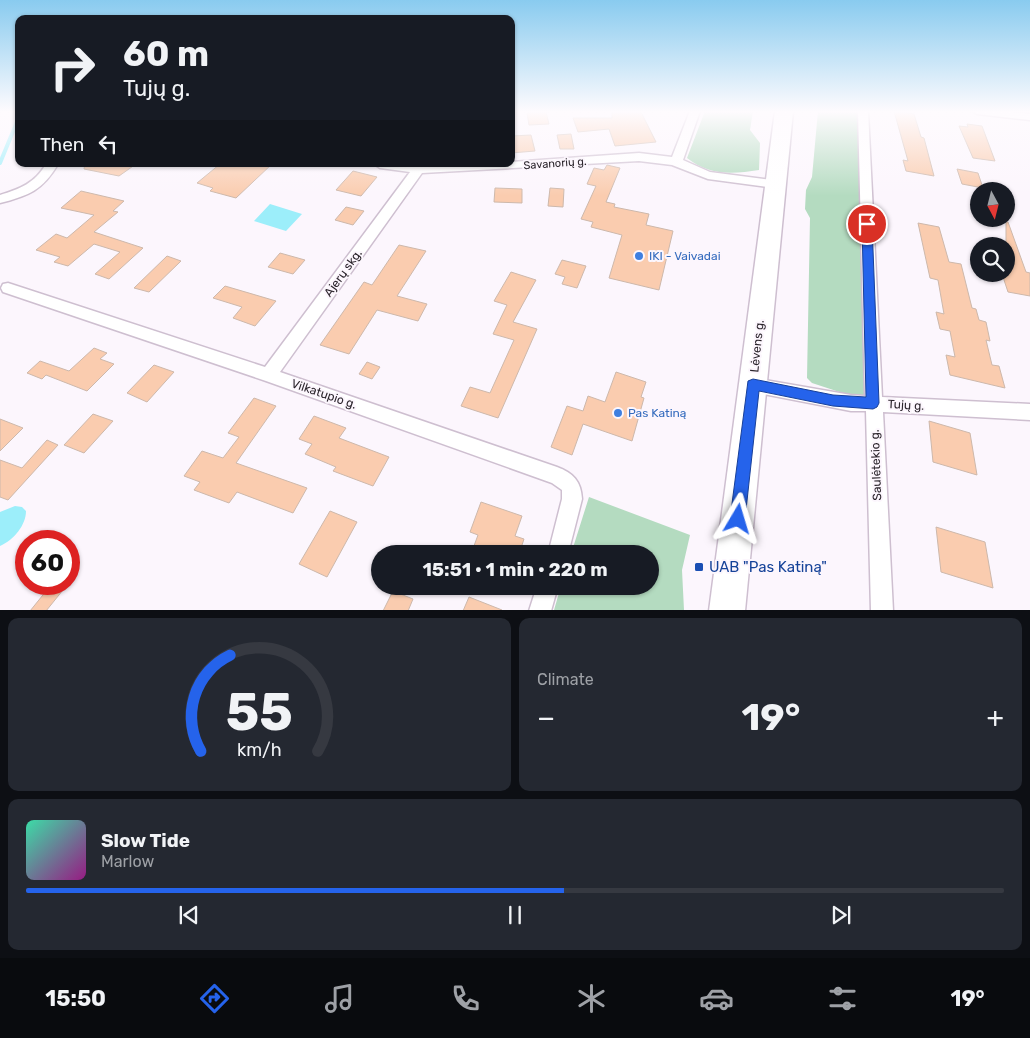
<!DOCTYPE html>
<meta charset="utf-8">
<style>
body{margin:0;font-family:Rubik,sans-serif;background:#242831;color:#f1f3f6;height:100vh;display:flex;flex-direction:column;font-size:19px;white-space:nowrap}
*{box-sizing:border-box;margin:0}
p{font-size:16px;color:#9ea1a6}
.icon{flex:none;width:28px;height:28px;fill:none;stroke:currentColor;stroke-width:2;stroke-linecap:round;stroke-linejoin:round}
.map{position:relative;height:610px;overflow:hidden}
.drawer{display:flex;flex-direction:column;gap:8px;padding:8px;background:#0d0f14;flex:1}
.drawer>*{flex:none}
.hud{position:absolute;left:15px;top:15px;width:500px;height:152px;border-radius:10px;box-shadow:0 1px 4px #0004;background:#171b24;color:#f1f3f6;overflow:hidden}
.needle{width:32px;rotate:173deg}
.tools{position:absolute;left:970px;top:182px;display:grid;gap:10px}
.tools a{display:grid;place-items:center;width:45px;height:45px;border-radius:50%;background:#171b24;box-shadow:0 1px 4px #0004;font-size:25px}
.speed{position:absolute;left:15px;top:530px;display:flex;gap:10px;font-size:25px;font-weight:700;text-align:center}
.speed>*{display:grid;place-content:center;width:65px;height:65px;border-radius:50%;background:#171b24;box-shadow:0 1px 4px #0004;line-height:1}
.speed .limit{border:8px solid #d22;background:#fff;color:#111}
.pin{position:absolute;display:grid;place-items:center;width:42px;height:42px;color:#fff;margin:-21px;border:2px solid #fff;border-radius:50%;box-shadow:0 1px 5px #0007}
.me{position:absolute;width:55px;margin:-28px;rotate:7deg;stroke-linejoin:round;filter:drop-shadow(0 0 4px #0008)}
.turn{display:flex;align-items:center;gap:18px;height:105px;padding:0 25px;font-size:22px}
.turn .icon{width:65px;height:65px;stroke-width:2.5}
.turn b{display:block;font-size:35px;line-height:42px}
.then{display:flex;align-items:center;height:48px;padding:0 25px;background:#0003;gap:10px;font-size:19px}
.big{font-size:38px;font-weight:700;line-height:1.1}
.drawer .widget{flex:1;display:flex;flex-direction:column;justify-content:center;gap:8px;min-width:0;padding:0 18px;border-radius:10px;background:#242831}
.drawer .dial{align-items:center;gap:0}
.dial svg{height:130px;overflow:visible;fill:none;stroke:#363941;stroke-width:7;stroke-linecap:round;text-anchor:middle}
.dial text{fill:#f1f3f6;stroke:none}
.song{display:flex;align-items:center;gap:15px}
.cover{width:60px;height:60px;border-radius:8px;background:linear-gradient(135deg,hsl(160 70% 55%),hsl(310 70% 35%))}
.played{height:5px;border-radius:2px;background:linear-gradient(90deg,#2563eb 55%,#363941 55%)}
.keys{display:flex;justify-content:space-around;direction:ltr}
.heat{display:flex;justify-content:space-between;align-items:center;font-size:28px;direction:ltr}
.drawer .tiles{flex:1;display:grid;gap:8px;grid-template-columns:1fr 1fr}
.widget:last-child{grid-column:span 2}
.trip{position:absolute;left:371px;top:545px;width:288px;height:50px;border-radius:25px;background:#171b24;box-shadow:0 1px 4px #0004;font-weight:700;line-height:50px;text-align:center}
.tabs{display:flex;height:80px;justify-content:space-around;align-items:center;background:#090b0e;color:#9ea1a6}
.tabs .icon{width:35px;height:35px}
.tabs .on{color:#2563eb}
.tabs b{font-size:22px;color:#f1f3f6}
.map>svg:first-child{display:block}
</style>
<div class="map">
<svg width="1030" height="611" viewBox="0 0 1030 611">
<rect width="100%" height="100%" fill="#fcf6fd"/>
<path fill="#b4dbc0" d="M705,111H753L750,130L760,143L759,170C733,174 709,176 687,158Z
M818,111H863L873,403L812,383L807,378L810,218L805,209L806,190L812,177Z
M589,497L690,535L682,570L684,610H554L561,586H650V554H571Z"/>
<path fill="#9ceefa" d="M270,204L302,214L286,231L254,221Z
M15,506L22,507L26,511C26,525 14,540 0,546V512Z"/>
<g fill="none" stroke-linecap="round" stroke-linejoin="round">
<path stroke="#9ceefa" stroke-width="4" d="M0,163L19,117"/>
</g>
<path fill="#faccaf" stroke="#cdb8ab" d="M612,110H640L656,142L615,146L609,129L578,132L573,118H612Z
M894,111L914,114L921,137L924,138L934,176L906,171L903,160L908,161Z
M546,112L549,124L529,125L527,113Z
M967,124L982,126L995,161L973,158L959,126L968,127Z
M571,134L574,149H560L557,135Z
M531,135L535,151L511,153V136Z
M85,164H136L119,176L84,169Z
M220,164H272L236,198L210,191L213,188L197,183Z
M607,165L620,168L606,202L615,204L614,207L649,214L646,225L673,231L659,290L609,278L622,235L591,227L593,222L581,219L596,186L587,184L594,168L604,170Z
M957,169L978,173L983,188L962,184Z
M353,171L377,177L361,196L336,190Z
M495,188L522,189V203L494,202Z
M550,188L564,189L563,207L548,206Z
M81,191L124,201L113,211L118,212L94,232L143,248L109,279L95,274L120,252L94,244L68,266L54,262L60,257L36,250L56,234L67,238L94,215L61,208Z
M346,207L364,211L353,225L335,220Z
M1006,222H1008L1026,272L1030,273V296L1008,292L1002,274H1006Z
M918,223L939,227L949,262L961,264L972,308L976,309L979,320L986,322L990,341L986,340L992,365L999,366L1005,388L950,375L946,355L955,357L950,331L940,329L936,312L944,314L938,280L930,278Z
M399,245L426,251L397,296L427,304L418,321L377,310L349,354L320,345L364,282L372,285Z
M280,253L305,260L293,274L268,267Z
M167,256L181,261L149,292L134,288Z
M562,260L586,266L577,288L562,284L565,277L555,274Z
M511,272L536,280L513,322L537,329L498,418L461,406L470,387L490,393L514,340L493,334L507,305L494,301Z
M225,286L276,301L255,326L233,318L242,307L213,298Z
M94,348L107,353L100,359L114,364L87,391L46,375L42,379L27,373L40,361L69,371Z
M367,362L380,367L372,379L359,374Z
M154,365L174,372L147,402L127,393Z
M616,372L646,382L641,397L644,398L632,441L583,424L572,455L551,447L567,406L583,411L588,396L605,402Z
M254,398L276,406L236,463L307,488L293,513L237,492L229,503L194,490L200,482L184,476L202,451L223,458L239,437L228,433Z
M93,414L113,421L84,453L64,445Z
M314,416L346,428L339,438L389,457L373,486L333,471L336,467L305,454L312,444L299,439Z
M0,419L23,428L0,451Z
M929,421L970,433L977,475L933,462Z
M47,440L58,445L8,500L0,497V460L22,468Z
M481,502L522,516L515,536L524,539L519,554H471L478,535L470,532Z
M330,511L357,522L327,577L299,564Z
M936,527L985,542L993,588L941,572Z
M51,585L63,590L46,611H30Z
M393,591L413,599L408,611H383Z
M469,597L502,610V611H463Z"/>
<g fill="none" stroke-linecap="round" stroke-linejoin="round">
<g stroke="#cebfd0" stroke-width="3">
<path id="street" d="M690,111H700L683,160L710,172L779,181L781,184L779,187L775,188L708,179L672,165L639,161L422,173L280,372L557,467C573,473 581,481 582,499L568,554H548L562,499V490L552,483L266,381L3,292L1,288L3,284L8,283L265,367L410,172L380,168L374,164L435,166L511,164V162L639,153L672,157Z
M858,111H868L882,397L1030,404V420L883,412L893,611H871L866,411H851L753,392L747,390L745,385L747,380L753,378L851,395L865,396Z
M972,111H1001L1030,114V120L977,114Z
M46,164H58C43,190 28,196 0,203V195C20,189 35,183 46,164Z
M537,586H558L551,611H529Z"/>
</g>
<g stroke="#cebfd0" stroke-width="3">
<path id="primary" d="M775,111H793L745,611H709Z"/>
</g>
<use href="#street" fill="#fff" fill-rule="evenodd"/>
<use href="#primary" fill="#fff" fill-rule="evenodd"/>
</g>
<linearGradient id="sky" x2="0" y2="1"><stop stop-color="#89cbef"/><stop offset="0.57" stop-color="#fefbfe"/><stop offset="1" stop-color="#fefbfe" stop-opacity="0"/></linearGradient>
<rect width="1030" height="196" fill="url(#sky)"/>
<path fill="#2563eb" stroke="#184099" d="M867,221L872,224L879,403L877,407L873,409L833,406L759,391L745,519L743,525L738,527L732,525L730,519L748,381L753,379L833,395L866,397L862,224Z"/>
<g fill="#3f7fe0" stroke="#fcf6fd" stroke-width="2">
<circle cx="639" cy="256" r="5"/>
<circle cx="618" cy="413" r="5"/>
</g>
<rect fill="#1a4fb4" stroke="#fcf6fd" stroke-width="2" x="694" y="562" width="10" height="10" rx="2.5"/>
<g text-anchor="middle" stroke-width="4" stroke-linejoin="round" paint-order="stroke">
<g font-size="11" fill="#2a242b" stroke="#fcf6fd">
<text transform="translate(555 163) rotate(-4)" y="4">Savanorių g.</text>
</g>
<g font-size="12" fill="#366cbe" stroke="#fcf6fd" text-anchor="start">
<text x="649" y="260">IKI - Vaivadai</text>
<text x="628" y="417">Pas Katiną</text>
</g>
<g font-size="12" fill="#2a242b" stroke="#fcf6fd">
<text transform="translate(343 273) rotate(-54)" y="4">Ajerų skg.</text>
<text transform="translate(757 346) rotate(-84)" y="4">Lėvens g.</text>
<text transform="translate(324 394) rotate(19)" y="4">Vilkatupio g.</text>
<text transform="translate(906 405) rotate(3)" y="4">Tujų g.</text>
<text transform="translate(876 465) rotate(-92)" y="4">Saulėtekio g.</text>
</g>
<g font-size="15" fill="#164399" stroke="#fcf6fd" text-anchor="start">
<text x="709" y="572">UAB "Pas Katiną"</text>
</g>
</g>
</svg>
<div class="tools">
<a><svg class="needle" viewBox="-14 -14 28 28"><path d="M0-13l5 13h-10z" fill="#e53935"/><path d="M0 13l5-13h-10z" fill="#9ea1a6"/></svg></a>
<a><svg class="icon" aria-label="search" viewBox="0 0 24 24"><circle cx="10" cy="10" r="6"/><path d="M15 15l6 6"/></svg></a>
</div>
<div class="speed"><div class="limit">60</div></div>
<div class="pin" style="left:867px;top:224px;background:#d93025"><svg class="icon" aria-label="arrive" viewBox="0 0 24 24"><path d="M6 21V4h12l-3 4 3 4H6"/></svg></div>
<svg class="me" style="left:738px;top:519px" viewBox="-20 -20 40 40"><path d="M0-17L14 15 0 8-14 15z" fill="#2563eb" stroke="#fff" stroke-width="4"/></svg>
<div class="trip">15:51 · 1 min · 220 m</div>
<div class="hud">
<div class="turn"><svg class="icon" aria-label="right" viewBox="0 0 24 24"><path d="M7 20v-9h11M14 6l5 5-5 5"/></svg><div><b>60 m</b>Tujų g.</div></div>
<div class="then">Then<svg class="icon" aria-label="left" viewBox="0 0 24 24"><path d="M17 20v-9H6M10 6l-5 5 5 5"/></svg></div>
</div>
</div>
<section class="drawer">
<div class="tiles">
<div class="widget dial"><svg viewBox="0 0 100 80">
<path d="M14 69A42 42 0 1 1 86 69"/>
<path d="M14 69A42 42 0 0 1 32 10" stroke="#2563eb"/>
<text x="50" y="56" font-size="32" font-weight="700">55</text>
<text x="50" y="72" font-size="11">km/h</text>
</svg></div>
<div class="widget"><p>Climate</p>
<div class="heat"><a>−</a><b class="big">19°</b><a>+</a></div>
</div>
<div class="widget">
<div class="song"><i class="cover"></i><div><b>Slow Tide</b><p>Marlow</p></div></div>
<div class="played"></div>
<div class="keys"><svg class="icon" aria-label="previous" viewBox="0 0 24 24"><path d="M18 5L8 12l10 7zM5 5v14"/></svg><svg class="icon" aria-label="pause" viewBox="0 0 24 24"><path d="M8 5v14M16 5v14"/></svg><svg class="icon" aria-label="next" viewBox="0 0 24 24"><path d="M6 5l10 7-10 7zM19 5v14"/></svg></div>
</div>
</div>
</section>
<nav class="tabs">
<b>15:50</b>
<svg class="icon on" aria-label="directions" viewBox="0 0 24 24"><path d="M12 3l9 9-9 9-9-9zM9 14v-3h6M13 9l2 2-2 2"/></svg>
<svg class="icon" aria-label="music" viewBox="0 0 24 24"><path d="M9 18V5l10-2v13"/><circle cx="6" cy="18" r="3"/><circle cx="16" cy="16" r="3"/></svg>
<svg class="icon" aria-label="phone" viewBox="0 0 24 24"><path d="M5 4h4l2 5-3 2q2 4 5 5l2-3 5 2v4C11 20 4 13 5 4z"/></svg>
<svg class="icon" aria-label="climate" viewBox="0 0 24 24"><path d="M12 3v18M4 7l16 10M4 17L20 7"/></svg>
<svg class="icon" aria-label="car" viewBox="0 0 24 24"><path d="M5 17H2v-5l4-1 3-4h7l3 4 3 1v5h-3M9 17h6M6 11h13"/><circle cx="7" cy="17" r="2"/><circle cx="17" cy="17" r="2"/></svg>
<svg class="icon" aria-label="filters" viewBox="0 0 24 24"><path d="M4 7h16M4 17h16"/><circle cx="9" cy="7" r="2"/><circle cx="15" cy="17" r="2"/></svg>
<b>19°</b>
</nav>
